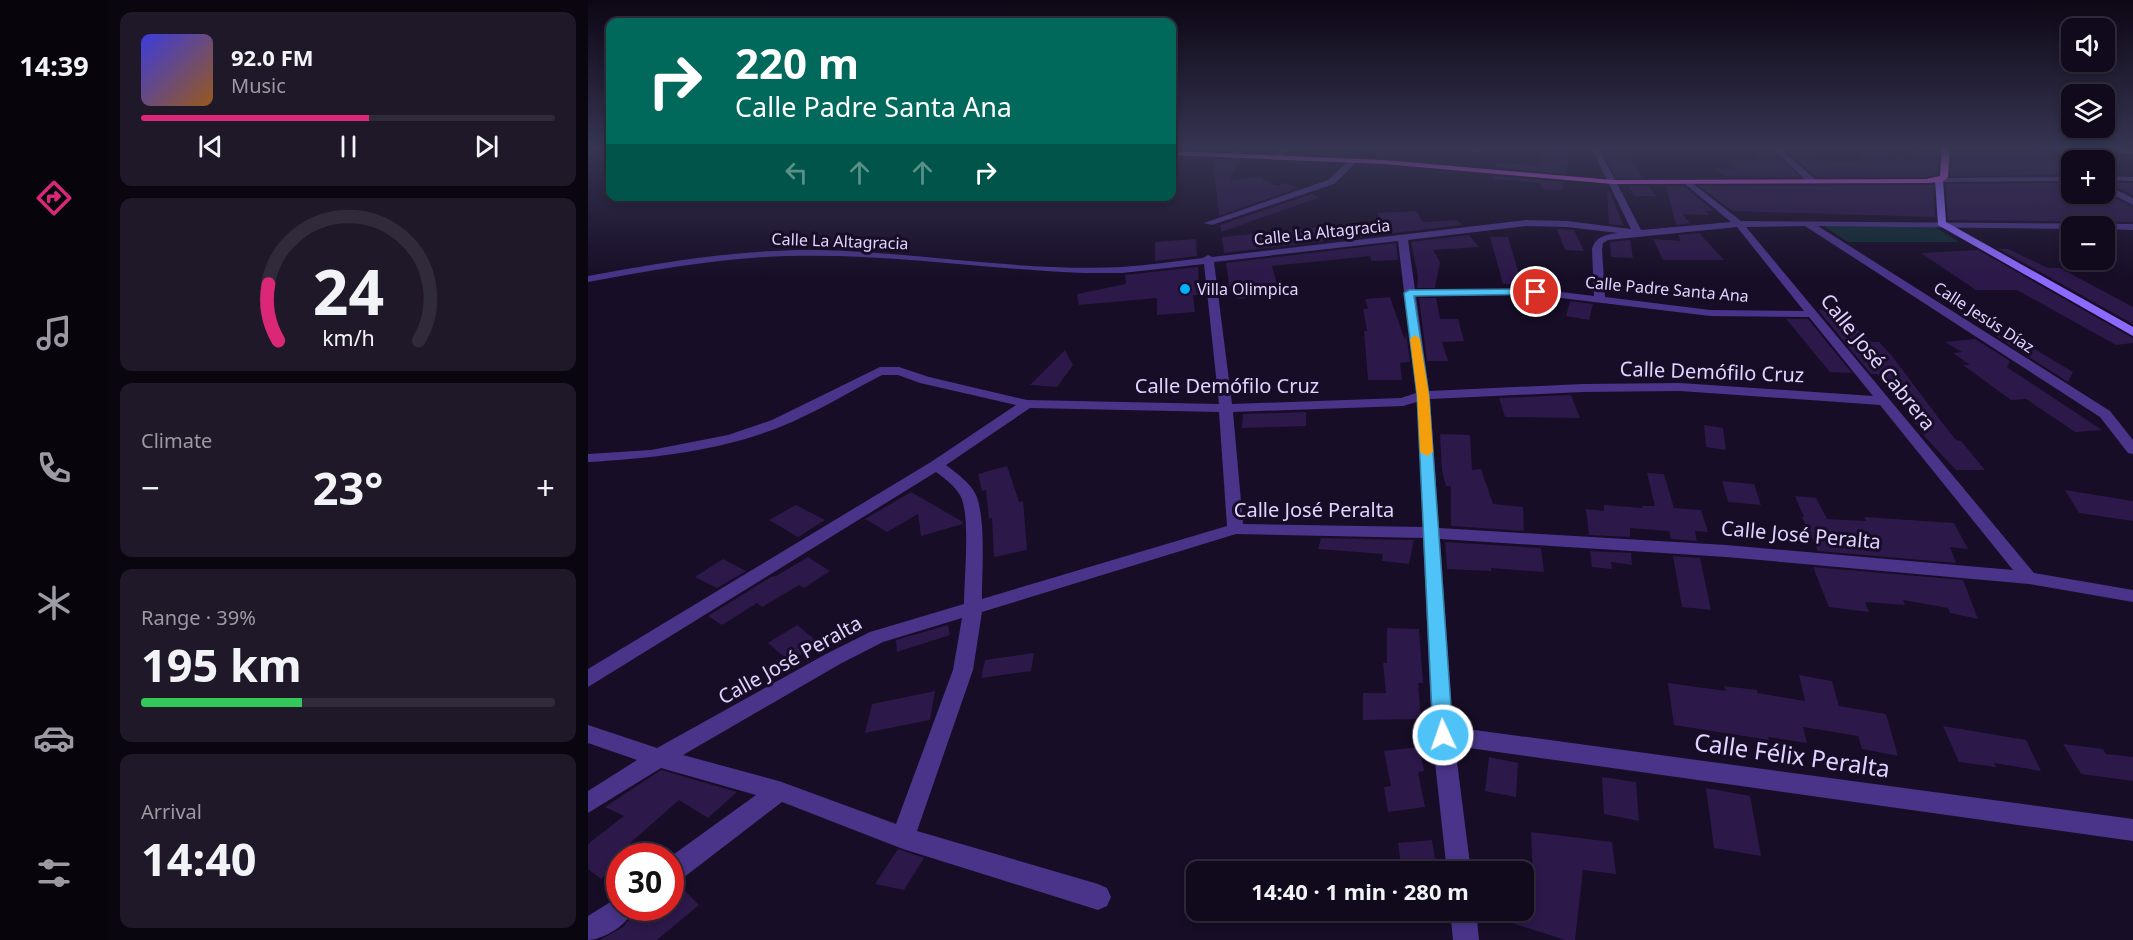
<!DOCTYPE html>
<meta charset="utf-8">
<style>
body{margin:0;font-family:"Noto Sans",sans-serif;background:#1e1829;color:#f1f3f6;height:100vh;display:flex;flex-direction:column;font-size:22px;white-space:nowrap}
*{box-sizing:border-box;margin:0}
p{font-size:20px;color:#9c9aa3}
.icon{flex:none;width:33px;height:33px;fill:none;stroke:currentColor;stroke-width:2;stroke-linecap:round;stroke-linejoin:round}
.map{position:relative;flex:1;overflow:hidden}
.side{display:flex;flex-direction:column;gap:12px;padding:12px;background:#09060f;width:480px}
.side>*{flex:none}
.banner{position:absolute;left:18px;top:18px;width:570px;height:183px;border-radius:12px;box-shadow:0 3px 9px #0003,0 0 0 2px #302b3b;background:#00695c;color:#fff;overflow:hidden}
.buttons{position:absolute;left:1473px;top:18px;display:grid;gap:12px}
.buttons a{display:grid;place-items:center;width:54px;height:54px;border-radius:12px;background:#110a1c;box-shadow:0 3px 9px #0003,0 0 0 2px #302b3b;font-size:30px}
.speed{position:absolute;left:18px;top:843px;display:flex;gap:12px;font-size:30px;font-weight:700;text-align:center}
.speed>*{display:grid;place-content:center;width:78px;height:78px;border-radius:50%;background:#110a1c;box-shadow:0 3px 9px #0003,0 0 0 2px #302b3b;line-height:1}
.speed .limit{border:9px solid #d22;background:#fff;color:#111}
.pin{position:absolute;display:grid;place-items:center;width:51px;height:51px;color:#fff;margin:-26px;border:3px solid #fff;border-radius:50%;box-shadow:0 2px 6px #0007}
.me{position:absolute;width:66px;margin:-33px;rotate:357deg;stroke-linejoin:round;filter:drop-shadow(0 0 4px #0008)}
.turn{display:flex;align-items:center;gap:21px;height:126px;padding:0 30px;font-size:27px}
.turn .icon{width:78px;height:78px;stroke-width:2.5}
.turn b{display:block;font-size:42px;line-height:51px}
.lanes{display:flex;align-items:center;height:57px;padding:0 30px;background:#0003;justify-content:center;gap:30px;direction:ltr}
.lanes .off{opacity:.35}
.big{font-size:45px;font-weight:700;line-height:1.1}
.side .card{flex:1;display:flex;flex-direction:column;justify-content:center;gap:9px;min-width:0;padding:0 21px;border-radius:12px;background:#1e1829}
.side .dial{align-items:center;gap:0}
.dial svg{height:156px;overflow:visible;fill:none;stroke:#302b3b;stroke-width:7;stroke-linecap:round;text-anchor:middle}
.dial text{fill:#f1f3f6;stroke:none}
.song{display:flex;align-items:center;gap:18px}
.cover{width:72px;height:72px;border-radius:9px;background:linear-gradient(135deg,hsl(240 70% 55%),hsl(30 70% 35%))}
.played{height:6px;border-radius:3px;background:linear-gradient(90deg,#db2777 55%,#302b3b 55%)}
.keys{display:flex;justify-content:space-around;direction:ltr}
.heat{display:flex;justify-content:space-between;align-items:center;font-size:33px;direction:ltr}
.charge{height:9px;border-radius:4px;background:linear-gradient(90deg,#34c759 39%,#302b3b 0)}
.trip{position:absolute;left:598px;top:861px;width:348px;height:60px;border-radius:12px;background:#110a1c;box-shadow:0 3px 9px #0003,0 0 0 2px #302b3b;font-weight:700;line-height:60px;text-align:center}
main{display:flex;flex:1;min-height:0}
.tabs{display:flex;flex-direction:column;width:108px;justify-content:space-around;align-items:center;background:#07040b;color:#9c9aa3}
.tabs .icon{width:42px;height:42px}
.tabs .on{color:#db2777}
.tabs b{font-size:27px;color:#f1f3f6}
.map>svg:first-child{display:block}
</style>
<main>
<nav class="tabs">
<b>14:39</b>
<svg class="icon on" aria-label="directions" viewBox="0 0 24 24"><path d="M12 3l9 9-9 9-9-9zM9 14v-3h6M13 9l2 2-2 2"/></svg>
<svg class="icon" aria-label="music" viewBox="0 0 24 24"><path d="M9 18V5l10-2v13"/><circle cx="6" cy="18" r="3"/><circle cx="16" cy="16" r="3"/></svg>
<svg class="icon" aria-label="phone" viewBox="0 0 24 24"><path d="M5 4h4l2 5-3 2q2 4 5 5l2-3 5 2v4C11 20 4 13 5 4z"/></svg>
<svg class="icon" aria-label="climate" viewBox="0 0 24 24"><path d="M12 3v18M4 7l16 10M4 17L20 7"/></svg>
<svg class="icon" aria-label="car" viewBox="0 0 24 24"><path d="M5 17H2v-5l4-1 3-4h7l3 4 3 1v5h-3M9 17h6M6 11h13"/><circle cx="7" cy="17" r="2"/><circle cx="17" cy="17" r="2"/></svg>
<svg class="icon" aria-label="filters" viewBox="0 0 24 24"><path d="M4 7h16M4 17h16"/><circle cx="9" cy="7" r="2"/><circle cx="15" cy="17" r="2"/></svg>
</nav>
<section class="side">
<div class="card">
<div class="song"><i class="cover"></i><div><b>92.0 FM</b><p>Music</p></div></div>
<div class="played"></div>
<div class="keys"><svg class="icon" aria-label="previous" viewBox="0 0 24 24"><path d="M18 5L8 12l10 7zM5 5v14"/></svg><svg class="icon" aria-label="pause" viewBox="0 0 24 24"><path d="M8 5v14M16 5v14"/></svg><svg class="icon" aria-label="next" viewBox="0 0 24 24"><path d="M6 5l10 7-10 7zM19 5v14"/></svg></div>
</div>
<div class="card dial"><svg viewBox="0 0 100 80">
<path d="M14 69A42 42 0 1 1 86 69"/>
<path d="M14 69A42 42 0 0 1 9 40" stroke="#db2777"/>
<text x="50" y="56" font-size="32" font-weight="700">24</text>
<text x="50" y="72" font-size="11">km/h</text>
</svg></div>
<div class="card"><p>Climate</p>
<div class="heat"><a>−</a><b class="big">23°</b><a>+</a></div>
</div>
<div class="card"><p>Range · 39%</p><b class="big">195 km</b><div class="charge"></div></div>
<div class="card"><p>Arrival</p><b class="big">14:40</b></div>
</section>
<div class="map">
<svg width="1545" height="940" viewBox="0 0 1545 940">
<rect width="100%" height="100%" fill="#170d26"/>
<path fill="#102b31" d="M1236,226H1345L1371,242H1260Z"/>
<path fill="#2c1849" d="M953,147H983L978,174L908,167L909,163L953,165Z
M1012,147H1068L1069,152L1042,159L1055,178H1037L1035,172V178H1028Z
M1166,147H1181L1212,177H1138L1128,169H1149L1139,161L1171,159L1166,154H1173Z
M1331,147H1352L1350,174L1338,177H1228L1194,148L1225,149L1241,161L1274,162L1269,151L1322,156L1324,150L1331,151Z
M1364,147H1457L1477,165L1484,166V175L1362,176Z
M625,160L651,161L642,180L673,177L675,180L689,186L697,183L710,188L631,216Z
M906,176L976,182L974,190L954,189L952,183L905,179Z
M1518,182L1545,183V195Z
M1484,183V194L1516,193L1545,207V222L1360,220L1358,184Z
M1345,185L1347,217L1144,211L1111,186Z
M1041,186H1061L1068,196H1046Z
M1078,186H1096L1126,211H1118L1121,215L1094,214L1102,223L1088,225Z
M1021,191L1036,226L1021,224L1019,192Z
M724,194L732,197L633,232L632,225Z
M828,211L835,222L869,220L874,225L636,253L634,237L793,221L789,213Z
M969,229L986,230L996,251L977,250Z
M1111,233L1136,260H1075L1065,239L1093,241L1090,235Z
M881,235L891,247L845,250L852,262L847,288H829L830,277L823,242Z
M902,237H920L934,284H915Z
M608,239L609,256L567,261V242Z
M1042,240L1045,258L1023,257L1022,242Z
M808,243L810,260L783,261L782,256L684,266L692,295L649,299L647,290L642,291L638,263Z
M1411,249H1420L1460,268H1472L1545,307V324Z
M1390,250L1545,338V343L1528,345L1429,290H1388L1333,253Z
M610,267L611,295H605L607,312L569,315V298L491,305L489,294L538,284L537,275Z
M802,297L817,340L818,332L822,362L812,363L814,380H780L776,331H779L775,309H780L777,299Z
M831,298H848L852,319H870L876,341L854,342L860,361H839Z
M982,301L1005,304L1001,320L978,316Z
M1244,308L1284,342H1291L1304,356L1356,425L1368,440L1373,441L1397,470H1368L1337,437L1307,394L1289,374H1283L1230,310Z
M1198,319H1220L1264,373L1242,372Z
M1422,334L1485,372L1480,382L1408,336Z
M1387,339L1422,361L1419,367L1514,430L1487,432L1438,399L1423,400L1375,365H1382L1365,353L1374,352L1357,342Z
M477,350L485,365L469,387L442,385Z
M983,395L992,418L917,417L911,398Z
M718,412V426L654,428L655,414Z
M1116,425L1135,428L1138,450L1118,447Z
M852,434L882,435L884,470L893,469L905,504L935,507L936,531L863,526V486H858L854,471Z
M419,466L431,502L435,501L439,550L406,557L404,518H401L398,490L394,491L390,474Z
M1059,473L1076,474L1086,508L1113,510L1120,532L1107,531L1109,541L1083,539L1081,531L1042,528V537L1001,535L998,509L1016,511V505L1055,508L1054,506H1067Z
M1134,481L1166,484L1173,505L1140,502Z
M1477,490L1545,501V521L1491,513Z
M323,492L375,522V524L333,536L330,514L299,532L277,519Z
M1207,496L1228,498L1239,519L1278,521L1276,517L1366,523L1380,549L1362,547L1368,563L1230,551L1214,517H1216Z
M208,505L237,520L210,537L181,520Z
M733,538L826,540L821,564L794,561L795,554L730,549Z
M857,542L953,548L956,572L903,568V571L859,569Z
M1002,551L1043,553L1044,565L1023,562L1024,569L1004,567Z
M1085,556L1112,558L1123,610L1094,607Z
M220,557L242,571L216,588L211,585L174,607L169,603L134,625L120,616L183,577L188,576Z
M135,559L158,571L129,588L107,577Z
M1225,567L1375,580L1390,619L1362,613L1360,608L1315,600L1317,605L1277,602L1281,612L1241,607Z
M209,625L231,643L202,662L180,643Z
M360,625L362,635L309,652L308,640Z
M799,628L831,629L835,683H830L833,719L775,720V693H798L795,663H799Z
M446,653L443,671L393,678L397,660Z
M1211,675L1244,681L1251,706L1298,714L1310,756L1274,749L1270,736L1215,727L1219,743L1180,737L1181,740L1086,725L1080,683L1138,691L1136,686L1169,690V693L1217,701Z
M347,691L342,720L277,733L284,704Z
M1355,726L1438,740L1453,771L1406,763L1408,767L1371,762Z
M1475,744L1515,749L1518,754L1545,757V781L1493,774Z
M831,747L836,771L830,772L837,807L800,812L796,787L803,786L796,751Z
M901,757L930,763L928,797L897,791Z
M73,770L149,792L120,818L91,800L41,844L49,850L40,856H32V863L13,879L0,869V844L36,816L17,807Z
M1014,777L1048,782L1051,821L1016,814Z
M1118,788L1162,796L1173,856L1126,848Z
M943,832L1024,842L1028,874L995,870L987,940H977L896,914L897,910H936V874L945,877Z
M844,840L849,872H814L810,843Z
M310,849L336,858L316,890L287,884Z
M90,884L111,905L69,940H12L35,927L52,908H82V886Z"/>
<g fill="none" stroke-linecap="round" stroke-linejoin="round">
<path fill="#493489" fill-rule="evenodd" d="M650,147H657L650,159H644Z
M695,147H703L690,160H684V156Z
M891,147H901L884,154L880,152Z
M1003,147H1010L1053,230L1143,222L1097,184L1096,182L1100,180L1153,221L1545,224V230L1516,229V226H1484V229L1230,226L1522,411L1545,440V454L1540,453L1512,417L1217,226L1158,227L1446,573L1545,590V602L1441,584L1138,557L852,539L865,727L1545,819V841L867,746L883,872H859L844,735L835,538L648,534L394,612L385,670L329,831L510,884L519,888L523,897L519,906L510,910L315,849L194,802L91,881L82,884V857L168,795L73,768L0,813V791L49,760L0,743V725L69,748L238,654L282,632L376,604C376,579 383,514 372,495C366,485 356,478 348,472L0,687V669L343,462L428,405L332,383L310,375H294C261,392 227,413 192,427C131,451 65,458 0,462V454L63,450L140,435L184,420L292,367H311L341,377L439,400L631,404L616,264L534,273H496C397,269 298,253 199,256C132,258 66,270 0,282V276C76,262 152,249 230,250C330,252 435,272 534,267C561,265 588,261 615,258L620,255L624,257L938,220L979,221L1043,229ZM938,226L979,227L1030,233C1017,235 1008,236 1004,249L1006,296L948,289L827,290L820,240ZM1149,227L1216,311L1122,310L1017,297L1014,249L1015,243L1020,240ZM810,241L828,393L813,398L644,404L626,262ZM948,295L1122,316L1221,317L1285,396L1092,383L995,384L841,391L828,296ZM1092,391L1292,405L1425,570L1138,545L851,528L842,399L995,392ZM829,402L835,527L655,524L645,412L815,406ZM442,408L631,412L639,526L394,599C394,571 398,519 388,495C382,482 368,473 358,465ZM374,618L365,670L308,824L191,781L95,755L252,664L295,642Z
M1183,147H1190L1227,179V183H1221Z
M1464,147H1472L1488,160L1481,163Z
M1493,147L1545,150V154L1497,149Z
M764,158L771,160L746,184L624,225L616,223L740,180Z
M1516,176L1545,177V181L1516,180Z
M1484,177V181L1351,182L1347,180L1351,178Z
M1516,184L1545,198V205L1516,190Z
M32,896V908H46C42,923 16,940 0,940V916Z
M862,910H888L891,940H865Z"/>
<path fill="#8c69ff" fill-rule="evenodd" d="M1351,178L1355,180L1358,222L1545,327V336L1350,225L1347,180Z"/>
<path fill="#e359ff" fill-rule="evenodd" d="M1354,147H1362L1360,177L1354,182L1338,183L1025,184L796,164L584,155V151L796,160L1025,180L1338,179L1352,176Z"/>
</g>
<linearGradient id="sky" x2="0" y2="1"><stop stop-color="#0d0715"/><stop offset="0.53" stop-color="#363552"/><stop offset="1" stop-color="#363552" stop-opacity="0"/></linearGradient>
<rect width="1545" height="278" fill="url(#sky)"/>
<path fill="#4fc3f7" stroke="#337fa1" stroke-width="1.5" d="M948,289L952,290V294L826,296L841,395L865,735L862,741L855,743L848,741L845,735L829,395L816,293L821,290Z"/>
<path fill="#f59e0b" d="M827,335L832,339L841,395L845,452L839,456L832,452L829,395L822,339Z"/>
<circle fill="#00affd" stroke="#170d26" stroke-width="2" cx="597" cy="289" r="6"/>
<g text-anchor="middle" stroke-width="6" stroke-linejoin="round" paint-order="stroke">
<g font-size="16" fill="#e1d2ff" stroke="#170d26">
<text transform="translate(734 232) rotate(-6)" y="6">Calle La Altagracia</text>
<text transform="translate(252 241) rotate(2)" y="6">Calle La Altagracia</text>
<text transform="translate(1079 289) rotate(5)" y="6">Calle Padre Santa Ana</text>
<text transform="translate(1396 317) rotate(33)" y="6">Calle Jesús Díaz</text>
</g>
<g font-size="16" fill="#e1d2ff" stroke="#170d26" text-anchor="start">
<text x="609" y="295">Villa Olimpica</text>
</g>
<g font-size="20" fill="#e1d2ff" stroke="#170d26">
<text transform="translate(1290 362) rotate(51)" y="7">Calle José Cabrera</text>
<text transform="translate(1124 372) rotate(2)" y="7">Calle Demófilo Cruz</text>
<text x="639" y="393">Calle Demófilo Cruz</text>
<text x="726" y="517">Calle José Peralta</text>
<text transform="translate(1213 535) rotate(5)" y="7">Calle José Peralta</text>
<text transform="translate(202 660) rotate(-29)" y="7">Calle José Peralta</text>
</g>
<g font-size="24" fill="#e1d2ff" stroke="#170d26">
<text transform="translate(1204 756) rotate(8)" y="8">Calle Félix Peralta</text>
</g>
</g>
</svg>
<div class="buttons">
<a><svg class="icon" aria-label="sound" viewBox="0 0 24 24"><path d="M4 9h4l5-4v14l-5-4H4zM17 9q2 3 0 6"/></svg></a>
<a><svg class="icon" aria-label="layers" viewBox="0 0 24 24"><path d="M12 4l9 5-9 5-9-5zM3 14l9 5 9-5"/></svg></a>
<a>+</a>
<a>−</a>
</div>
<div class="speed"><div class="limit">30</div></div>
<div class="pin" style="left:948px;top:292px;background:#d93025"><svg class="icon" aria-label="arrive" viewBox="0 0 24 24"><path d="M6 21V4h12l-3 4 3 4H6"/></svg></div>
<svg class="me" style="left:855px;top:735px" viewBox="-20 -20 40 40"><circle r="17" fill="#4fc3f7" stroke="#fff" stroke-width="3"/><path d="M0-11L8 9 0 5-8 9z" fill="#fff"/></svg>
<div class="trip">14:40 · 1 min · 280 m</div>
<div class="banner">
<div class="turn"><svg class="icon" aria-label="right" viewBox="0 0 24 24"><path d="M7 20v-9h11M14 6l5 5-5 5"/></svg><div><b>220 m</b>Calle Padre Santa Ana</div></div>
<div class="lanes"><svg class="icon off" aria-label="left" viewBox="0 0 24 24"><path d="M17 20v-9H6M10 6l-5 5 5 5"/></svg><svg class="icon off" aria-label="ahead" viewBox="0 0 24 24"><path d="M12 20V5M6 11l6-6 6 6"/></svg><svg class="icon off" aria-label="ahead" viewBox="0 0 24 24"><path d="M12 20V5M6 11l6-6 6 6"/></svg><svg class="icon" aria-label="right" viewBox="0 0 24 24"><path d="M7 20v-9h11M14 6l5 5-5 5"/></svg></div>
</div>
</div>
</main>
